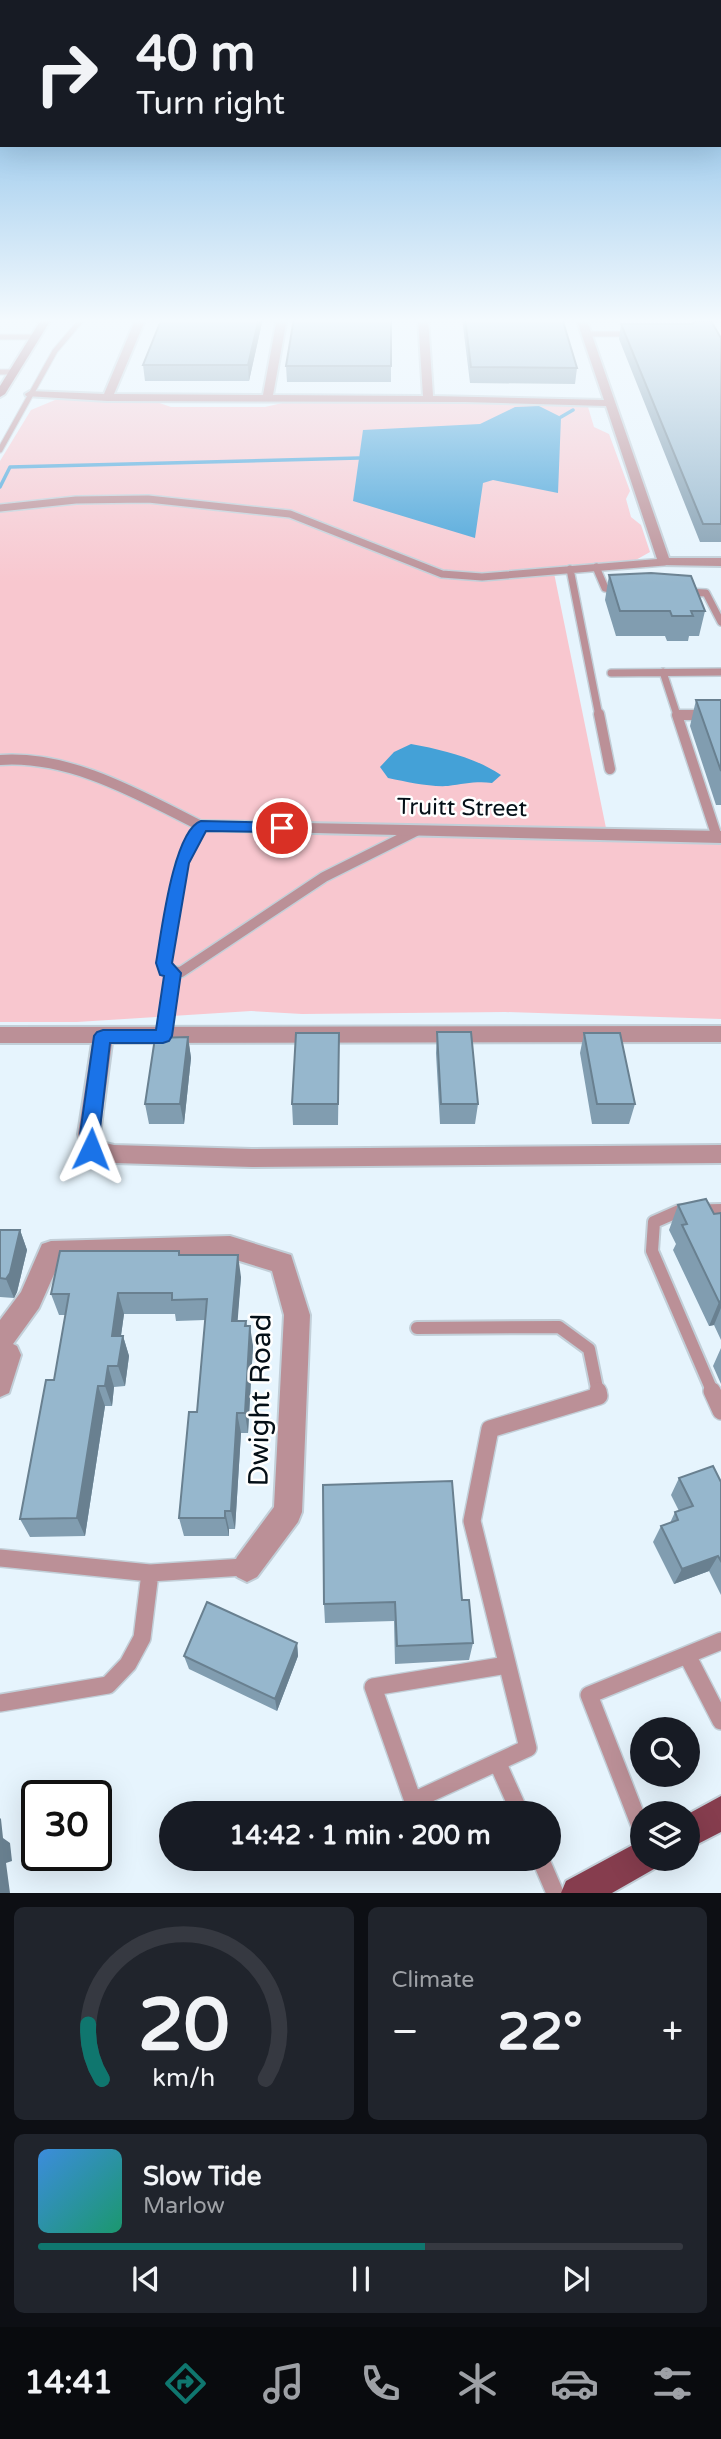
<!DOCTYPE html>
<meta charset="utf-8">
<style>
body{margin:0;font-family:"Varela Round",sans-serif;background:#20242c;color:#f1f3f6;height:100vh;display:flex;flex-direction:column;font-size:26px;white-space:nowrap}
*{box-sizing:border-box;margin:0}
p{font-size:23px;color:#9ea1a6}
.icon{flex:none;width:38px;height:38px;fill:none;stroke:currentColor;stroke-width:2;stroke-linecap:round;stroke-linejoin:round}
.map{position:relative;height:1893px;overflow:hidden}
.drawer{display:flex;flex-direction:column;gap:14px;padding:14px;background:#0d0f14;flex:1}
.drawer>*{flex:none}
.top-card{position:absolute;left:0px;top:0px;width:721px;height:147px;box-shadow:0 7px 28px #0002;background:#171b24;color:#f1f3f6;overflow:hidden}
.tools{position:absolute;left:630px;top:1717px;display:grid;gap:14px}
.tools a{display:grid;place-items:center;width:70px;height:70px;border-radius:50%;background:#171b24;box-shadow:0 7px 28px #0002;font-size:35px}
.speed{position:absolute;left:21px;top:1780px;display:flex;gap:14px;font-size:35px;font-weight:700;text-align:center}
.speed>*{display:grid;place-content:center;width:91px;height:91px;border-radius:50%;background:#171b24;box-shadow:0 7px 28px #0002;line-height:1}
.speed .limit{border:4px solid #111;border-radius:10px;background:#fff;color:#111}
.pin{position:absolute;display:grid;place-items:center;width:60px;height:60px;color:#fff;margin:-30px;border:4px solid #fff;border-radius:50%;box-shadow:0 2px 7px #0007}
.me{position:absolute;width:77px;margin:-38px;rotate:2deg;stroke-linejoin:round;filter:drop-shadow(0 0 5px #0008)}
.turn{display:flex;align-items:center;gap:24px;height:147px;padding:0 21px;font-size:32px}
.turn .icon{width:91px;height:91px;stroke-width:2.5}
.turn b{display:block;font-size:49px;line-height:60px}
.big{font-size:52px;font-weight:700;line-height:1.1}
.drawer .tile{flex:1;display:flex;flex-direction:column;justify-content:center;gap:10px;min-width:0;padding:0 24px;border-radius:10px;background:#20242c}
.drawer .dial{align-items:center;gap:0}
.dial svg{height:182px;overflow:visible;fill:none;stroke:#363941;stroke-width:7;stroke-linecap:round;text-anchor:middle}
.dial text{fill:#f1f3f6;stroke:none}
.song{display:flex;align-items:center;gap:21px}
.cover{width:84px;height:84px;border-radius:10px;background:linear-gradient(135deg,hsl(210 70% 55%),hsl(160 70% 35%))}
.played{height:7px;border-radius:4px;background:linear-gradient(90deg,#0f766e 60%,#363941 60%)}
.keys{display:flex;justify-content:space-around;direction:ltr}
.heat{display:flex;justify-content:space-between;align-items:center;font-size:38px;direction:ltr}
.drawer .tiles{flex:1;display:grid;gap:14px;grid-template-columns:1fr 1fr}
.tile:last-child{grid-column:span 2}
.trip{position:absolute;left:159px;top:1801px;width:402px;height:70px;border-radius:35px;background:#171b24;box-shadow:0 7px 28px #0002;font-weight:700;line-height:70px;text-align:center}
.tab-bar{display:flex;height:112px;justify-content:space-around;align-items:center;background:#090b0e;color:#9ea1a6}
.tab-bar .icon{width:49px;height:49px}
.tab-bar .active{color:#0f766e}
.tab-bar b{font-size:32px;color:#f1f3f6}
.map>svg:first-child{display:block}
</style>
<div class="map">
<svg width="721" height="1893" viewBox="0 0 721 1893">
<rect width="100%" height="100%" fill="#e6f4fd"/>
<path fill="#f8c7cf" d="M148,399L171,407H265L295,400L425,401L588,407L594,427L609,434L630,491L626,499L631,517L641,525L650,552L634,561L554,573L606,828L721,838V1019L505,1012L302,1014L251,1011L77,1022H0V461L31,410L55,400Z"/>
<path fill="#44a1d7" d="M539,406L561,417L558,493L493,480L483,483L475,538L353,501L363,430L480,424L515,407Z
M411,744C443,750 474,757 501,775L492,783C476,781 464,784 448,786C428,787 408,782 388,778L380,767L394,752Z"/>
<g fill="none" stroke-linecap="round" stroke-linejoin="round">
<path stroke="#44a1d7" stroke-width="3.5" d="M561,417L573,410
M0,487L10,467L359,458"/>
<g stroke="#c2cfd8" stroke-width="7">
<path id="service-far4" d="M587,334H632
M0,337H36
M0,372H15
M0,450L55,351L83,318"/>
</g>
<g stroke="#c2cfd8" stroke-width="10">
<path id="service-far3" d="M0,508L76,500L148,499L290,514L442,574L482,577L664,562
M596,567L605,588L621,591
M570,569L599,716
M686,592L706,593L721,622
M663,672L677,715
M611,673L721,672
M677,716L721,715"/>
</g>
<g stroke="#c2cfd8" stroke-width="13">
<path id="service-far2" d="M599,714L610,769
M0,760C71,755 139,795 201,826L181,863L164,963L166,971L181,972L324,877L416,831
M717,837L677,715H721
M167,1009L173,973"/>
</g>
<g stroke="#c2cfd8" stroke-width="16">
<path id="service-far1" d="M163,1036L167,1008
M417,1328L559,1327L589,1349L598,1393
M713,1393L652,1251L654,1222L679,1211L721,1210"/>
</g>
<g stroke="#c2cfd8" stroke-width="20">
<path id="service" d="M712,1391L721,1411
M0,1558L150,1573L244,1567
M687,1655L721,1641
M507,1665L373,1687L413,1801L528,1748L472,1521L490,1429L599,1396L598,1391
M0,1703L108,1685L128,1664L142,1638L150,1573
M498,1764L520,1813
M642,1831L589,1695L687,1655L721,1721
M540,1858L555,1893"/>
</g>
<g stroke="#c2cfd8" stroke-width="4">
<path id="minor" d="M136,318H146L114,394L263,395L277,318H287L273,395L423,396L418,318H428L433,396L604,400L576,318H586L669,558H721V566L659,565L606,406L465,402L107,401L26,396L25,394L30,391L104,394Z
M201,821L721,831V843L195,830L192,826L195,822Z
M721,1026V1042L112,1043L100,1134L101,1142L114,1145L252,1149L721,1145V1163L252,1167L114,1163L83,1156L78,1134L92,1043H0V1027Z
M230,1236L291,1255L310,1315L302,1512L298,1522L257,1577L247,1582L237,1577L232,1567L237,1557L274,1507L284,1315L272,1271L230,1258L59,1263L39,1308L13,1344L17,1346L21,1355L9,1393L0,1397V1320L21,1292L42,1244L51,1241Z"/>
</g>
<g stroke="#c2cfd8" stroke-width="4">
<path id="secondary" d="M42,318H52L5,394L0,397V386Z"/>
</g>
<g stroke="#c2cfd8" stroke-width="4">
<path id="primary" d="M721,1796V1832L688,1849V1814Z
M642,1840V1858H658L654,1869L612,1893H561L566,1881Z"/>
</g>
<use href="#service-far4" stroke="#bb9097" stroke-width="5"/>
<use href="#service-far3" stroke="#bb9097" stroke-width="7"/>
<use href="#service-far2" stroke="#bb9097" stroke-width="10"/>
<use href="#service-far1" stroke="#bb9097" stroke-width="12"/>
<use href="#service" stroke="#bb9097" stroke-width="17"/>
<use href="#minor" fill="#bb9097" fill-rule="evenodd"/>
<use href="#secondary" fill="#9d606c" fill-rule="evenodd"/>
<use href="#primary" fill="#863d4e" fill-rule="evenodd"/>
</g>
<path fill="#819db0" d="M263,318L249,381H145L143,365Z
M391,318V382H287L286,366Z
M462,318H562L577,368L575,384L470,383Z
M621,324L721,338V542H700L619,339Z
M609,575L705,611L699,636H689L688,641H667L665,636H616L605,600Z
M696,700H721V805H716L690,726Z
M437,1032L478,1104L475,1124H440L436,1053Z
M584,1033L635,1104L629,1124H592L580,1053Z
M188,1037L191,1058L184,1124H149L145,1104Z
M339,1054L338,1125H293L292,1104Z
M678,1205L714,1214L721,1213V1340L714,1325L709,1326L673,1250L676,1244L669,1230Z
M0,1230H20L27,1250L17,1292L14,1298L0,1297Z
M179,1251L180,1255L241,1277L237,1321H246L253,1346L248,1433H241L235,1529H229V1536H184L179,1518L197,1412L205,1320L176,1321L175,1314H124L121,1336H123L129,1356L125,1386L114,1387L112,1406H105L85,1536L30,1537L20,1519L54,1380L66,1315H59L51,1294Z
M721,1348V1384L713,1366Z
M679,1478L721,1482V1595L709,1571L674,1584L653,1542L661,1526L670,1523L675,1512L679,1511L671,1495Z
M462,1600L473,1643L469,1660L395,1664L394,1621L325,1623L324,1604Z
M297,1643L298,1656L277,1711L189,1669L184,1656Z"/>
<path fill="#698090" d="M259,318H263L249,381L248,365Z
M188,1037L191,1058L184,1124L180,1104Z
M20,1230L27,1250L17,1292L14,1298L6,1279Z
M238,1255L241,1277L236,1342L232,1321Z
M118,1293L124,1314L118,1356L112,1336Z
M721,1301V1308L714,1325L709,1326L719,1302Z
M250,1326L253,1346L248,1433L245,1413Z
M123,1336L129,1356L125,1386L118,1366Z
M108,1366L114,1387L112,1406L105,1386Z
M98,1386L105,1406L85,1536L77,1518Z
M237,1413L241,1433L235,1529L231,1511Z
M225,1511L229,1529V1536L225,1518Z
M718,1556L709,1571L674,1584L682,1569Z
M297,1643L298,1656L277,1711L275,1699Z
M0,1818L1,1819L3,1838L10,1843L12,1861L6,1863L10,1893H0Z"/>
<path fill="#96b7cd" stroke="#698090" stroke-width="2" d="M162,318H259L248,365H143Z
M294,318H391V366H286Z
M465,318H562L577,368L471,367Z
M697,321H711L721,338V524H703L621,324H692Z
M651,573L691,576L705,611H691L693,616H672L670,611H620L609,575Z
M696,700H721V771Z
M437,1032H471L478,1104H441Z
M296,1033H339L338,1104H292Z
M584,1033H620L635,1104H597Z
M188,1037L180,1104H145L155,1038Z
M706,1199L714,1214L721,1213V1301L719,1302L682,1225L687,1224L678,1205Z
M0,1230H20L10,1273L6,1279L0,1278Z
M60,1251H179V1255H238L232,1321H246L245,1326H250L245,1413H237L231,1511H225V1518H179L189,1412H197L207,1299L172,1300V1293H118L112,1336H123L118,1366H108L105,1386H98L77,1518L20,1519L46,1380H54L69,1294H51Z
M713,1466L721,1482V1561L718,1556L682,1569L661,1526L678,1520L675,1512L693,1506L679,1478Z
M452,1481L462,1600H469L473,1643L397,1646L395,1602L324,1604L323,1485Z
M207,1602L297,1643L275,1699L184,1656Z"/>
<linearGradient id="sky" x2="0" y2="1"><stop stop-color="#66ace1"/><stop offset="0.55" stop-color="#f4fafe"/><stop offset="1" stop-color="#f4fafe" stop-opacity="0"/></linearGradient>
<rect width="721" height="583" fill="url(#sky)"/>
<path fill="#1a73e8" stroke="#114b97" stroke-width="2" d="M201,821L282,823L289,828L282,832L206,831L189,863L172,963L181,973L172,1036L169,1041L163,1043H110L97,1154L91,1157L84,1154L80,1134L94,1036L97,1032L103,1030H156L164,976L160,975L156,963C161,936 173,830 201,821Z"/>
<g text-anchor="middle" stroke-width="5" stroke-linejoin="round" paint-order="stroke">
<g font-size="23" fill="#040f17" stroke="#fff">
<text transform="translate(462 807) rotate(1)" y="8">Truitt Street</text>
</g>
<g font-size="28" fill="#040f17" stroke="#fff">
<text transform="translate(259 1400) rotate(-89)" y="10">Dwight Road</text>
</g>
</g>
</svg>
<div class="tools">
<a><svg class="icon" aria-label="search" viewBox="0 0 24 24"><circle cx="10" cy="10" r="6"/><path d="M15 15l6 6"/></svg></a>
<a><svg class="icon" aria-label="layers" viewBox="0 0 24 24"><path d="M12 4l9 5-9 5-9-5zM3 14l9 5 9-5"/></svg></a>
</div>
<div class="speed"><div class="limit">30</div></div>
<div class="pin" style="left:282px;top:828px;background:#d93025"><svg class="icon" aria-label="arrive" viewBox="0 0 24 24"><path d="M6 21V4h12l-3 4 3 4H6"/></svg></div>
<svg class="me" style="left:91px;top:1149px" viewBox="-20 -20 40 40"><path d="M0-17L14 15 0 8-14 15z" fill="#1a73e8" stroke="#fff" stroke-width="4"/></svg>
<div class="trip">14:42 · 1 min · 200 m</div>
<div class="top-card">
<div class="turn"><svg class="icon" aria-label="right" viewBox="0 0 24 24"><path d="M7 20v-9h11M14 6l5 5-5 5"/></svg><div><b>40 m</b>Turn right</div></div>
</div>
</div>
<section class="drawer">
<div class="tiles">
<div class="tile dial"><svg viewBox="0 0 100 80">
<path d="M14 69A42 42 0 1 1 86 69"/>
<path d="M14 69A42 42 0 0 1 8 45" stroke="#0f766e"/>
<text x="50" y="56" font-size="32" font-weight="700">20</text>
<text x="50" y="72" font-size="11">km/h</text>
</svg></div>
<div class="tile"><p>Climate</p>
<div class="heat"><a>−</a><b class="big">22°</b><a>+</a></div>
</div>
<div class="tile">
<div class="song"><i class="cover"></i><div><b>Slow Tide</b><p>Marlow</p></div></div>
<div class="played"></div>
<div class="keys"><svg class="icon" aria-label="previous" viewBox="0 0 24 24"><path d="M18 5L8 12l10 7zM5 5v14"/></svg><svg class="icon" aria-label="pause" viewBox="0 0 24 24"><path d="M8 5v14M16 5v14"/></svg><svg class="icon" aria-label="next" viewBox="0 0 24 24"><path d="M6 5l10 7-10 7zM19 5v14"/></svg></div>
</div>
</div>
</section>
<nav class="tab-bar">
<b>14:41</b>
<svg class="icon active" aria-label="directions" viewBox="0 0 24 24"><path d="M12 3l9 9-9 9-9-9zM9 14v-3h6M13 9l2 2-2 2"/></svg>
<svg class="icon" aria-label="music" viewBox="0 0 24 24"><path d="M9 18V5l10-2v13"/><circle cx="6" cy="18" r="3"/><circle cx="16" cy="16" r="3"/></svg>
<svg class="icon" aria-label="phone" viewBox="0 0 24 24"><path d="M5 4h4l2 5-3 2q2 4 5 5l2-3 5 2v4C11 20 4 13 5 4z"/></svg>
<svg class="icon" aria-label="climate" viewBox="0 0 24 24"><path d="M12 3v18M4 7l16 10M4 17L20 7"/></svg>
<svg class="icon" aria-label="car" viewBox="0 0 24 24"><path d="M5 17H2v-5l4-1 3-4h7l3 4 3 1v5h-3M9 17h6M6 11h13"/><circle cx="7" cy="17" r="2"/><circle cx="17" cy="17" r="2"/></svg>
<svg class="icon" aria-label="filters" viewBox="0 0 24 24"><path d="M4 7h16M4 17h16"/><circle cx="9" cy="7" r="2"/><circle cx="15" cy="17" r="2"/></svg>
</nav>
